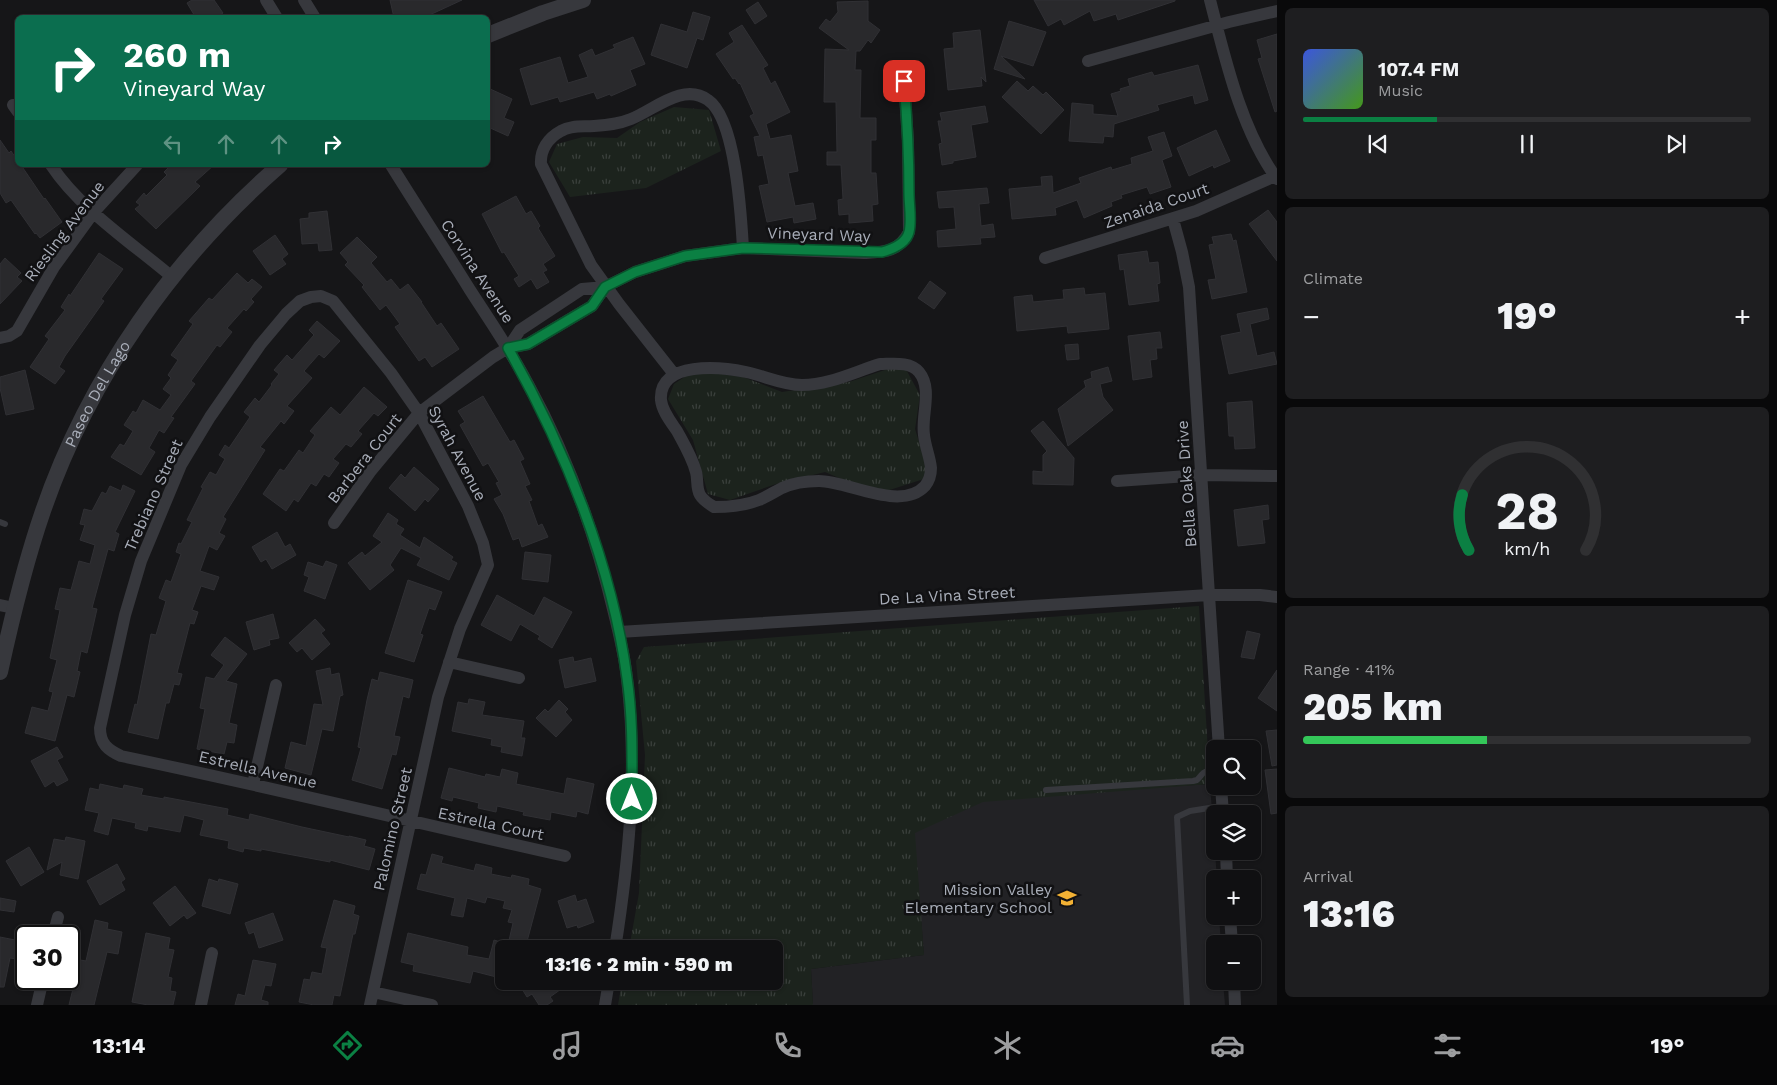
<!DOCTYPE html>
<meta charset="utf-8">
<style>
body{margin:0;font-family:"Work Sans",sans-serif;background:#1e1e20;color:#f1f3f6;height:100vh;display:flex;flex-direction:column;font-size:19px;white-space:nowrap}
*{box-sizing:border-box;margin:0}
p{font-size:16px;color:#9c9d9f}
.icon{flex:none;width:28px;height:28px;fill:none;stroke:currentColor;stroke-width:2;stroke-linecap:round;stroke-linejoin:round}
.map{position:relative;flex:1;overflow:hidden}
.side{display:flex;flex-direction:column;gap:8px;padding:8px;background:#09090a;width:500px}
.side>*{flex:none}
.guide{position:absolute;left:15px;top:15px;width:475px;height:152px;border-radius:8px;box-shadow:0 1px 4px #0004,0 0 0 1px #303032;background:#0b6e4f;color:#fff;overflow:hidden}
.controls{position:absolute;left:1206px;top:740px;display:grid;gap:10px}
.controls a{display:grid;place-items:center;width:55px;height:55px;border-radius:8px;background:#101012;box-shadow:0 1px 4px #0004,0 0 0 1px #303032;font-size:25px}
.speed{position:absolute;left:15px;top:925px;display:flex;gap:10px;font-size:25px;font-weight:700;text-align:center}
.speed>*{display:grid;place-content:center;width:65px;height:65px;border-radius:50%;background:#101012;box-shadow:0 1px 4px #0004,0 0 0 1px #303032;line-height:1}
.speed .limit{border:2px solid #111;border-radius:8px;background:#fff;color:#111}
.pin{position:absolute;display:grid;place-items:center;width:42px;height:42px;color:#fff;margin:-21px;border-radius:10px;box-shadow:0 2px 8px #0006}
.me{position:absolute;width:55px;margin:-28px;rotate:0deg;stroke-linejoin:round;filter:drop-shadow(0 0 4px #0008)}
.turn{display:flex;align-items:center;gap:18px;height:105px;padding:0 25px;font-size:22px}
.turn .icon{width:65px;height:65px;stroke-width:2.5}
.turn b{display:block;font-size:35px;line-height:42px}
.lanes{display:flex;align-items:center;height:48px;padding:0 25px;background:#0003;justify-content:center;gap:25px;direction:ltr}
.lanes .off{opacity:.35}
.big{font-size:38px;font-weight:800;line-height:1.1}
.side .tile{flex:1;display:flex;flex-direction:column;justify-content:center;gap:8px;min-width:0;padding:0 18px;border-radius:8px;background:#1e1e20}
.side .dial{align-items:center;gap:0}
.dial svg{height:130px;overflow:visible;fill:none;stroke:#303032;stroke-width:7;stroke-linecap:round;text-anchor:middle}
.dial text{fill:#f1f3f6;stroke:none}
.song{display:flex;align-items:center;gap:15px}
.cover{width:60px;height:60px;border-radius:8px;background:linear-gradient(135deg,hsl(230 70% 55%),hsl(100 70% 35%))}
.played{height:5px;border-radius:2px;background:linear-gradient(90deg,#0b8043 30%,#303032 30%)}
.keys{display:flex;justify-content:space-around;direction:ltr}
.heat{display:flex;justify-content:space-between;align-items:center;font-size:28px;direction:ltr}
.charge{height:8px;border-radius:4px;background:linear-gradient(90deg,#34c759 41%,#303032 0)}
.trip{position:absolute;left:495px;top:940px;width:288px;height:50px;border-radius:8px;background:#101012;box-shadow:0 1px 4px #0004,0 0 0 1px #303032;font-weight:800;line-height:50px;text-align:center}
.menu{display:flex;height:80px;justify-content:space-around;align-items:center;background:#060607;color:#9c9d9f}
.menu .icon{width:35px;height:35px}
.menu .selected{color:#0b8043}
.menu b{font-size:22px;color:#f1f3f6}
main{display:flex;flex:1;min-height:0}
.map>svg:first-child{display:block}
</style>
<main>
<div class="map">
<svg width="1277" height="1005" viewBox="0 0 1277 1005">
<defs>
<pattern id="grass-tufts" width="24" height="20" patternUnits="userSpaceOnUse" patternTransform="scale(1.25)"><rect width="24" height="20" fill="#1c231d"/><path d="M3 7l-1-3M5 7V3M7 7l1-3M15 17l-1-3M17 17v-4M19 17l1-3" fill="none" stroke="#3a403c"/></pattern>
</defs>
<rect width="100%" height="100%" fill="#161618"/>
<path fill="#222225" d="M1210,784L1217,879H1215V916H1219L1221,944H1215V981H1223L1225,1005H813L811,969L924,955L914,833L966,800Z"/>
<path fill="url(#grass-tufts)" d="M674,107L709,110L721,151L646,188L570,197L549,162L557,144L583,137L617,138L640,122Z
M903,364L920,395L915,429L930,477L877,494L825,472L776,484L730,500L708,494L693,440L668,399L674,384L695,370L743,377L782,392L849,382Z
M1199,606L1210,784L983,802L915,833L924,955L811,969L813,1005H618L622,981H774V949H629L639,893L645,755L636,661L644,647Z"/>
<path fill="#29292c" stroke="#303034" d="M192,0H214L223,13L216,18H196L187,3Z
M390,0H462L423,18H394Z
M1034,0H1175V1L1118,20L1116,14L1094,21L1090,11L1064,25L1061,19L1048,26Z
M868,1V21L880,30L871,43L868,40L860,51H856L855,70H861L860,118H876V140H871V173H876L878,204L872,205L873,221L849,223V214L839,215L838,200L843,199L841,165H827V152H837L836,102H824L825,49L849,50L819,28L826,19L830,22L838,12L837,2Z
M758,2L767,16L755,24L746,10Z
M693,12L710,17L703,40L697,38L687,68L651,55L661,24L687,32Z
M1009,21L1046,32L1033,66L1001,56L1025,79L994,69Z
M742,25L768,65L763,68L771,84L775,81L790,112L766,124L770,139L791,135L798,171L788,173L795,206L813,203L816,219L794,223L793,217L767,222L759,186L769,184L763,155L758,156L754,137L760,136L750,116L754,114L740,83L739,84L735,78L733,79L716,54L734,42L729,33Z
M980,30L986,82L981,77L982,86L948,90L944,49L954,48L953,33Z
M1277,34V111L1275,112L1258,59L1262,58L1257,40Z
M633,37L645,64L630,70L636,85L611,96L610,94L597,99L594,92L560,102L558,97L531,105L520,69L560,57L568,83L588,77L579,55L592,49L595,56L615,48L613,45Z
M1198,65L1208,100L1195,104L1193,95L1157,105L1159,110L1114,124L1113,137L1104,136L1103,143L1069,141L1072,103L1093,105V114L1118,116L1111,94L1121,91L1120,89L1130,86L1128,79L1152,72L1154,76Z
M1017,81L1028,91L1033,86L1043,95L1046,92L1064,110L1041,134L1002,97Z
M488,88L512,99L504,118L514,122L508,136L488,127Z
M985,106L988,122L971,125L976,157L953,161V163L942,165L939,144L942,143L938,121H942L940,113Z
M1216,130L1230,161L1214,168L1213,165L1189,176L1177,148Z
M1164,132L1172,156L1162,160L1171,187L1150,194L1147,187L1121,195L1122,198L1111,202L1112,206L1084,218L1077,200L1055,208L1056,215L1012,219L1009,189L1042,186L1041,177L1052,176L1053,193L1081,183L1079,178L1111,167L1112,170L1132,164L1131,158L1153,151L1148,137Z
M0,140L9,153L11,151L18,161V165H20L23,168L44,199L45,198L62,222L40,238L36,233L35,234L11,200L6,203L0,193Z
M171,165H214L195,182L200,186L156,229L135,209L140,205L136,202L144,193L146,196L167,175L164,172Z
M987,188L989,203L979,204L981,226L993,224L995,237L980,238L981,244L938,247L937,231L956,229L954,207L939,208L937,192Z
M516,196L526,214L531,211L540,226L538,228L555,256L543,264L547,270L543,272L549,282L537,289L531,279L519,287L514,279L519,276L504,252L502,253L482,214Z
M1268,210L1277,222V261L1249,224Z
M327,211L332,250L319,251L318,243L302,244L300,219L309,218V213Z
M1231,234L1233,241L1236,240L1247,292L1212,299L1208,280L1216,279L1209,245L1214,244L1212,237Z
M275,235L288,254L282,259L286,264L270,275L253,251Z
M357,237L377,257L371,263L387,282L391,279L400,290L408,284L422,302H421L437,326L441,323L459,349L432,367L425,357L419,361L395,327L400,324L386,305L380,310L362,287L364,285L345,265L348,262L340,253Z
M1147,251L1149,263L1158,262L1160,283L1157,284L1159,301L1129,305L1124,269L1120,270L1118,255Z
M99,253L123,269L101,299L104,301L65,356L59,367L65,371L55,384L30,367L49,339L45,336L65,310L61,307L69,294L70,296Z
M5,258L21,273L17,277L22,281L0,304V264Z
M237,273L248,283L252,279L262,287L251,299L254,302L246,311L244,309L227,328L232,332L220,347L217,345L191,381L195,384L171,417L174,418L164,433L159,430L149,448L155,452L141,475L111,457L120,444L124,446L133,431L124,425L133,411L136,413L143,400L160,410L171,395L163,389L171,378L168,375L178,360L171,355L193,324L189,321L209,298L212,300Z
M930,281L946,293L934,309L918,298Z
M1084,288L1085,295L1105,293L1109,329L1068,333L1067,326L1017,331L1014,297L1032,295L1033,302L1064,299L1063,290Z
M1267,308L1269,319L1250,324L1257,356L1274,352L1277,364L1229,374L1221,336L1241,332L1237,314Z
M317,321L340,341L324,358L319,354L304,371L312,378L287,406L294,411L284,424L281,421L260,447L265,450L223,517L226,519L219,533L225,536L217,550L209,546L200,571L219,577L214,590L201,586L192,610L198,612L194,624L190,623L177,673L182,674L179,685L174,684L169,703H166L158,739L128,732L135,704L137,705L151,634L156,635L166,601L159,598L166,580L171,582L181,554L176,552L179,543L181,544L192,522L187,520L203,488L201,487L210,472L216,475L225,459L219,455L225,445L229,448L250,417L244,412L255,398L259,402L272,385L271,384L279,374L274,370L287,355L292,360L314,335L309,330Z
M1160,332L1162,348H1156L1157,359L1150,360L1152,377L1133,380L1128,336Z
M1078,344L1079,359L1067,360L1065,345Z
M1108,367L1112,381L1100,384L1103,397L1113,410L1068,446L1058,409L1086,387L1084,381L1092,378L1091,372Z
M25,370L34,409L6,415L0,388V377Z
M364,387L387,407L378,416L374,413L358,431L362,434L351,447L346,444L333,459L339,463L329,477L324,474L316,486L311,483L298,502L294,499L286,511L263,494L280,469L284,471L299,450L303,453L315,435L310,431L331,407L340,415Z
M483,396L510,442L514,440L524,459L520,461L530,484L525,486L532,500L529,501L538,526L542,524L548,537L522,547L519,538L513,540L503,514L494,499L502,495L496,483L499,482L488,463L483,466L460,425L465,422L458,411Z
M1252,401L1255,448L1235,449L1234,436H1229L1227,403Z
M1043,421L1074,458L1073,485L1033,484V471L1043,472V455L1047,451L1031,431Z
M414,467L439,489L428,502L425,499L415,511L389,488L401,474L405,478Z
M123,485L135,491L115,532L119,534L114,551L108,549L92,608L97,609L87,653L81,651L77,671L80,672L74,697L67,695L55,741L25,733L32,707L48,711L53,692L49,691L57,660L50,658L60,610L55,609L60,588L71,590L79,561L90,564L95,545L80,540L85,525L80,524L84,509L92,511L102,492L106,494L110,486L121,491Z
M1268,505L1269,519L1262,520L1265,543L1238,546L1234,510Z
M388,513L398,520L396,524L404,529L400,535L420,548L424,537L453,557L451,560L457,563L449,580L417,565L421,558L401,548L390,565L394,570L370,590L348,563L362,552L365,556L382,542L373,536Z
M277,532L285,547L290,544L296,555L272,569L266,559L261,562L252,547Z
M525,552L551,555L548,582L522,579Z
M326,561L337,565L325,599L304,591L309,577L304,575L308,562L323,567Z
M408,580L442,592L435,610L429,608L420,634L423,635L414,662L385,653Z
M497,595L534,616L544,597L572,612L552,648L538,639L540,636L520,624L511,641L481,625Z
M273,614L279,638L269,640L270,645L254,650L246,622Z
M315,619L325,630L321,633L330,644L312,660L302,648L297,652L289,643Z
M1247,631L1260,634L1254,659L1241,657Z
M225,637L247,654L226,681L237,684L229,723L237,725L234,743L227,742L224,754L197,749L205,709L200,708L206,677L214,679L224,665L211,655Z
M573,657L574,662L591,658L596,681L565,688L559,660Z
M330,668L331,675L339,673L343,695L340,696L333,731L322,729L311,775L285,768L291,742L306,746L314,704L323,705L316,671Z
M1277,670V711L1258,698Z
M380,672L413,680L409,698L403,696L394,736L400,737L396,755L392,754L382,789L352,780L361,748L358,747L367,700L372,679L378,681Z
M469,699L485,702L482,715L524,721L521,738H525L522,756L501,752L502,747L491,745L492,739L452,731L458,702L468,704Z
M559,700L568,709L565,712L572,720L556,737L536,718L545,709L548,712Z
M1277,730V765L1272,766L1266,731Z
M57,747L63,757L57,760L68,780L57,786L54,781L45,787L31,761Z
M449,768L485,777L486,774L500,777L502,769L518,773L516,784L564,794L567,778L594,784L588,814L577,811L576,817L551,812L550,820L523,815L524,812L497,806L496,812L478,808L479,803L453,797L452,801L441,798Z
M1277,769V813L1271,814L1265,770Z
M100,784L123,789L124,785L143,789L141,795L164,799V797L228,809L227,815L249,820L250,814L302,827L349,837V836L366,840L364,846L375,849L369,870L330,860V862L261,849V851L244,848L243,852L228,848L229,841L200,835L204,820L184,815L180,832L148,826L147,831L135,828L136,823L112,818L108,835L94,831L99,813L85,810L90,788L99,790Z
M66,837L85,841L78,879L60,875L62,862L47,870L54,839L65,841Z
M29,847L44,872L21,886L6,861Z
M432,854L443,857L441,863L474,871L476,864L492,868L491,874L511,878L512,875L529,879L528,885L541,889L525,949H507L513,923L508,922L512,910L503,908L505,901L487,897L485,903L467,898L463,917L451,915L455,898L417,889L421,874L426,875Z
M117,864L125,879L121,882L125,890L100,905L87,881Z
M209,879L218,882L219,879L238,884L230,914L202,906Z
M175,886L196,913L187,919L184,915L170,926L153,903Z
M575,895L577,902L586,899L594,922L578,928L577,925L567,928L558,901Z
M0,898L16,901L14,912L0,910Z
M334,900L355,906L353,914L359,916L355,934H353L340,996L334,995L332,1005H314L299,1002L304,979L310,980L312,972L322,974L327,948L321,947Z
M273,913L283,940L259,948L254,932L249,934L245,923Z
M95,920L108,923L107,929L122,932L118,954L107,952L94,1005H69L80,960L86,961Z
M146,933L170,938L168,949L174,950L168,977L172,978L170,991L176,992L173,1005H148L132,1002Z
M408,933L468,947L467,955L489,959L494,940L504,943V979L473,971L470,983L413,971L414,965L401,962Z
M0,937L20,941L17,959L10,958L4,987H0Z
M253,960L276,964L271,986L265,985L261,1000L268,1002V1005H235L238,994L245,996Z
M517,981H560L564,987L550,997L553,1001L547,1005H539L532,994L527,997Z"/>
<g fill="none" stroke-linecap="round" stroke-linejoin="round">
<path stroke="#37383d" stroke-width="6" d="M0,522L5,524
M1046,790L1193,781L1197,780C1205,772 1201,771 1215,771
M1187,1005L1177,817L1190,811L1222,806"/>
<path stroke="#37383d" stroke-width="12" d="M266,0L277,18
M304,0L315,18
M1210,0C1225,58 1241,130 1277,179
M1088,61L1229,22L1277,11
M13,105L18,112
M51,165C80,209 132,243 172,277
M391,165C417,207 444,248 470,290C490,321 511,351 528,384C567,455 595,533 614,613C619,634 625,657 627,679C638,769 629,860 615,949
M1173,219L1182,252L1189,287L1219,749
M1045,258L1196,211L1275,176
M0,338L9,336L17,331L54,267L94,212L137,165
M508,348L520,330L582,289L605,287L635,272L685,256L743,248L864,253C884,252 899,252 909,232L908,141L904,81
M880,364C892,364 910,361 919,372C933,389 921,415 924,435C925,446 930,457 931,468C931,474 929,481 925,486C901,512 848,481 819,481C807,481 793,483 782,488C774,492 767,497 759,500C744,506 729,507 714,507C709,504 703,500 700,495C696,488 698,479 696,472C692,457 684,444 677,431C671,422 662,411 661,400C658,360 722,367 746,372C765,376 783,385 802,385C829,385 854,372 880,364Z
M674,374L619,304L591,265L541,164C540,150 548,138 561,131C571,125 583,127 594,126C607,125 619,124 631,119C654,110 683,82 708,100C736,119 741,215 743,248
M1117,481L1202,475L1277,476
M334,523L370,472L419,413L493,357L508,348L528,344L592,306L605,287
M0,605L14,608
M619,632L1209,595H1260L1277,597
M449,662L519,678
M253,784L276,685
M1221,786L1223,814
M1226,851L1227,879
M1230,916L1232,944
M53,936L58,917
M1234,981L1235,1005
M373,992L432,1005
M37,1005L43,979
M201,1005L212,953
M370,1005L438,697L460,629L488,565L483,543L468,506L419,413L391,373L333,301L321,296L311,297L300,301L286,314L260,345L210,417L181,465L141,561L125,615L100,728C100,744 108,750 121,756C270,787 417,823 565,856
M605,1005L609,981"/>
<g stroke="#37383d" stroke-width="16">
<path d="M488,35L543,13L583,0"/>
<path id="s1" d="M0,672C12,617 25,563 43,511C89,377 174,257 280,165"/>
</g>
</g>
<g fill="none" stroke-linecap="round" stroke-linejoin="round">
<g stroke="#07532c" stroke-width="12">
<path id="route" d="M632,799C632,759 633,718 627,678C612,564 564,447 508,348L528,344L592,306L605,287L635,272L685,256L743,248L882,252C893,249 906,244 909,232C912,221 909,205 909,193C909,156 907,118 904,81"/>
</g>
<use href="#route" stroke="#0b8043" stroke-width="9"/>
</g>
<defs>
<g id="school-bare" transform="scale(1.5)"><path d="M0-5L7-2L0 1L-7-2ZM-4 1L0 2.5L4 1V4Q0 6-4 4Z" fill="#f2b134" stroke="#111113" stroke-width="2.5" paint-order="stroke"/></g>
</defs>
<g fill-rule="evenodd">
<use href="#school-bare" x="1067" y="898"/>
</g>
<g text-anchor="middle" stroke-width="5" stroke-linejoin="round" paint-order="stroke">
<g font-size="16" fill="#a8adb8" stroke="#111113">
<text transform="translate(1156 205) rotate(-19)" y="6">Zenaida Court</text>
<text transform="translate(64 231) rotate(-53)" y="6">Riesling Avenue</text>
<text transform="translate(819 234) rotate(2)" y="6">Vineyard Way</text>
<text transform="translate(478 271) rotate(57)" y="6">Corvina Avenue</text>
<text dy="6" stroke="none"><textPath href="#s1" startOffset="296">Paseo Del Lago</textPath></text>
<text transform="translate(458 453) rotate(62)" y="6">Syrah Avenue</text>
<text transform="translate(364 458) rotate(-52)" y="6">Barbera Court</text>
<text transform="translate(1186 484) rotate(-94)" y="6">Bella Oaks Drive</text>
<text transform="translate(153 495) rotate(-66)" y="6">Trebiano Street</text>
<text transform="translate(947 595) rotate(-3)" y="6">De La Vina Street</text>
<text transform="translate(258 769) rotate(13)" y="6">Estrella Avenue</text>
<text transform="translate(491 823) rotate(12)" y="6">Estrella Court</text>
<text transform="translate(392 829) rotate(-77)" y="6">Palomino Street</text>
</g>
<g font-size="16" fill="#a8adb8" stroke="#111113" text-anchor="end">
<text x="1052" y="895">Mission Valley<tspan x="1052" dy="18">Elementary School</tspan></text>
</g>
</g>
</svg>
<div class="controls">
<a><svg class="icon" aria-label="search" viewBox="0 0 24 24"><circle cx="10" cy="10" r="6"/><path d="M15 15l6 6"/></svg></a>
<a><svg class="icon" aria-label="layers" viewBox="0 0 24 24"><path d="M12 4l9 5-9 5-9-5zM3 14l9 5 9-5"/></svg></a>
<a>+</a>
<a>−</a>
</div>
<div class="speed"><div class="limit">30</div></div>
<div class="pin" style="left:904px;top:81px;background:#d93025"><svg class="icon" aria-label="arrive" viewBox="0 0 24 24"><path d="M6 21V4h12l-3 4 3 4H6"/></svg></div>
<svg class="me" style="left:632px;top:799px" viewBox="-20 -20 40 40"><circle r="17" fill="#0b8043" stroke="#fff" stroke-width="3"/><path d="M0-11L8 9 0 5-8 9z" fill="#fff"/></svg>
<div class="trip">13:16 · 2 min · 590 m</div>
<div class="guide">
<div class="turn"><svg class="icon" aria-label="right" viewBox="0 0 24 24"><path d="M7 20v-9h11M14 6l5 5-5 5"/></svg><div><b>260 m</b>Vineyard Way</div></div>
<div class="lanes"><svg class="icon off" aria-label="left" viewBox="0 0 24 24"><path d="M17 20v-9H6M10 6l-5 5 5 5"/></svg><svg class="icon off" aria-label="ahead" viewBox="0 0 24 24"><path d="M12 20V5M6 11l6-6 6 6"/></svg><svg class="icon off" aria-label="ahead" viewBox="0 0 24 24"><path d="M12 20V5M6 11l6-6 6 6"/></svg><svg class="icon" aria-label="right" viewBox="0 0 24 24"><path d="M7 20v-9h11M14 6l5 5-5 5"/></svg></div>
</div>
</div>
<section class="side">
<div class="tile">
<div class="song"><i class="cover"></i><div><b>107.4 FM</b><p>Music</p></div></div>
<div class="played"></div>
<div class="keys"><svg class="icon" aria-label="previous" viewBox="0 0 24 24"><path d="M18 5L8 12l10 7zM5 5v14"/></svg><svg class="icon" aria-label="pause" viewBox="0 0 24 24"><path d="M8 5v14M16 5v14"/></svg><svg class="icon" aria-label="next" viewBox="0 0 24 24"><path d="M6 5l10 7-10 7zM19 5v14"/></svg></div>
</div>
<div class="tile"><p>Climate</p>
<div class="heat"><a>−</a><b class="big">19°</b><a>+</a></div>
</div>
<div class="tile dial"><svg viewBox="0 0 100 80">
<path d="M14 69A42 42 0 1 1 86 69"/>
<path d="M14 69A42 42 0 0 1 10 35" stroke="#0b8043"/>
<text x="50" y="56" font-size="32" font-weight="700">28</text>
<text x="50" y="72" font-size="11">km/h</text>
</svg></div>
<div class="tile"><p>Range · 41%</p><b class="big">205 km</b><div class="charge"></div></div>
<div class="tile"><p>Arrival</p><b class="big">13:16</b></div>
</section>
</main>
<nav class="menu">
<b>13:14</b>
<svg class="icon selected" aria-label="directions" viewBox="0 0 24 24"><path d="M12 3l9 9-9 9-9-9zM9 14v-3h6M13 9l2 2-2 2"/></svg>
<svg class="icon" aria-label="music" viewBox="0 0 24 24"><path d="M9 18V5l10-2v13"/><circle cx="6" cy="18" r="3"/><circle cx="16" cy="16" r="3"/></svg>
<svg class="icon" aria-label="phone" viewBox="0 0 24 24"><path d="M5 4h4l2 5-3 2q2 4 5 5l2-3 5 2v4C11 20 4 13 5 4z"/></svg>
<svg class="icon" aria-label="climate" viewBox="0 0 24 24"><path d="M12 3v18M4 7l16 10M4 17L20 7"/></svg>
<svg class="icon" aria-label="car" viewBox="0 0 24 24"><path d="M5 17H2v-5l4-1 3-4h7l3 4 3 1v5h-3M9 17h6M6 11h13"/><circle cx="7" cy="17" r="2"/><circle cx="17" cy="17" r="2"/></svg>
<svg class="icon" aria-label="filters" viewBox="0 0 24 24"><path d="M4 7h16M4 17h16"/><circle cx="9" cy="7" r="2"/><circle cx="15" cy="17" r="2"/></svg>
<b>19°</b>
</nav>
